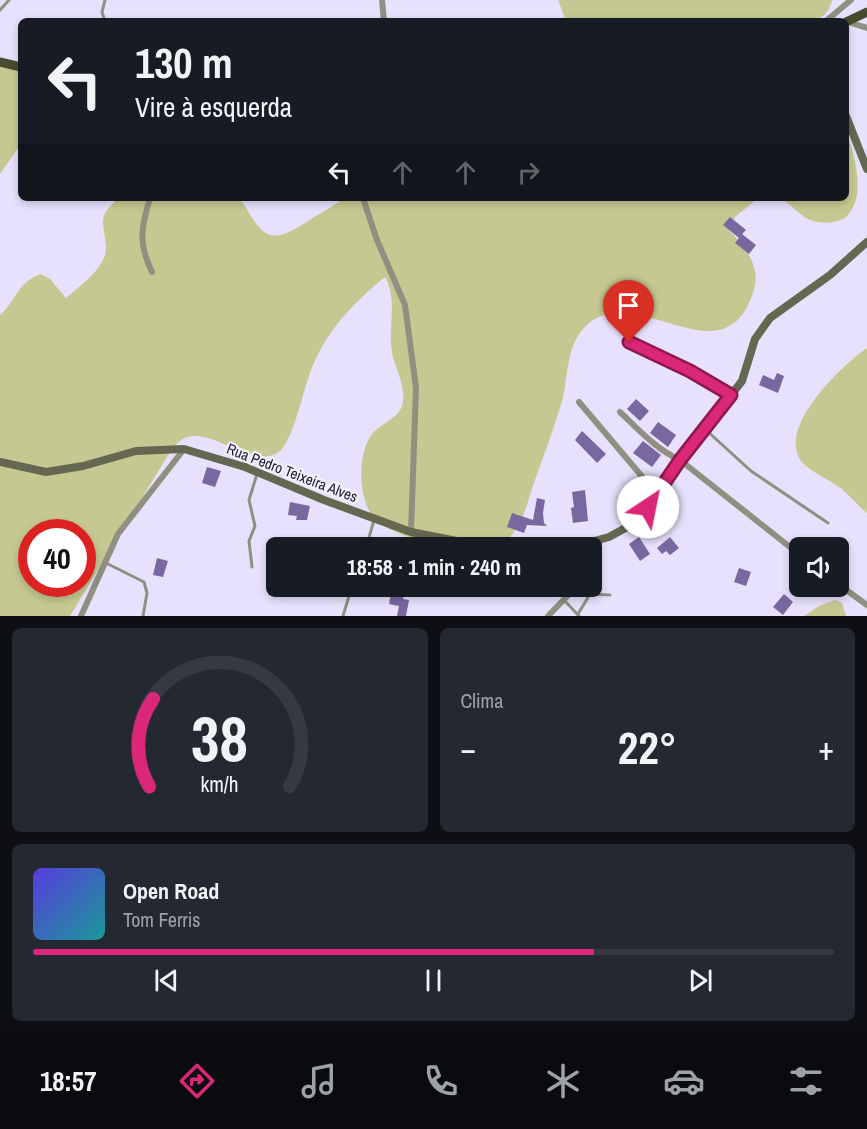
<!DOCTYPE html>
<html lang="pt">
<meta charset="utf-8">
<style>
body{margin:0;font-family:"Archivo Narrow",sans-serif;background:#242831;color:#f1f3f6;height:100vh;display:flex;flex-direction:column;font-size:22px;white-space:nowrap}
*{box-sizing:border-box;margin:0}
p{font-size:20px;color:#9ea1a6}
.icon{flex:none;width:33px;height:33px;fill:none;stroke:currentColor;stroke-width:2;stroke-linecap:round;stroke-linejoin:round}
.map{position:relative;height:616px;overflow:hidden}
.drawer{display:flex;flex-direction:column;gap:12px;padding:12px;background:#0d0f14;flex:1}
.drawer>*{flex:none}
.top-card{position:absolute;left:18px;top:18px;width:831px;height:183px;border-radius:9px;box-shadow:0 3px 9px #0003;background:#171b24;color:#f1f3f6;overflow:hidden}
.controls{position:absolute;left:789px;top:537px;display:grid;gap:12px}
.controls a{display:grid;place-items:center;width:60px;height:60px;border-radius:9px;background:#171b24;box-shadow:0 3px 9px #0003;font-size:30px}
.speed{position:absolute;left:18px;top:519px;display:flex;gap:12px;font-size:30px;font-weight:700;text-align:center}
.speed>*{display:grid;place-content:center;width:78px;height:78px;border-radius:50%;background:#171b24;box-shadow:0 3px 9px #0003;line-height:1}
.speed .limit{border:9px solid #d22;background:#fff;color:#111}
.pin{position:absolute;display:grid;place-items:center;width:51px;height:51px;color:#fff;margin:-62px -26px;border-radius:50% 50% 50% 0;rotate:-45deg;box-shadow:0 0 6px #0007}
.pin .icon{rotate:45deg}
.me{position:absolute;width:66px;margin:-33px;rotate:34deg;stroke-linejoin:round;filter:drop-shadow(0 0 4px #0008)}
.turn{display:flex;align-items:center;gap:21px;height:126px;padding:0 18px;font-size:27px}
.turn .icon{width:78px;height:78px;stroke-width:2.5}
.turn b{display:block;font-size:42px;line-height:51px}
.lanes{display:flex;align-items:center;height:57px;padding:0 18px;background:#0003;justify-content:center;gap:30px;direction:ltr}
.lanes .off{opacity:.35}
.big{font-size:45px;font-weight:800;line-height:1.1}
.drawer .widget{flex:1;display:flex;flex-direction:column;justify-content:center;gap:9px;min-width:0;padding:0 21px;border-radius:9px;background:#242831}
.drawer .dial{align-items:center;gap:0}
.dial svg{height:156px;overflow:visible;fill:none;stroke:#363941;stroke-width:7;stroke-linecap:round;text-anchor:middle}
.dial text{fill:#f1f3f6;stroke:none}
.song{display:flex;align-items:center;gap:18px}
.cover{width:72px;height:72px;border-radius:9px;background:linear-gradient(135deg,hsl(250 70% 55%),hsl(180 70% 35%))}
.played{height:6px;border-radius:3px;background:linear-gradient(90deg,#db2777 70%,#363941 70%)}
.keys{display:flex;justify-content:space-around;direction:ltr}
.heat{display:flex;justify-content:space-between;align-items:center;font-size:33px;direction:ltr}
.drawer .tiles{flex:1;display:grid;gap:12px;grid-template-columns:1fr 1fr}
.widget:last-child{grid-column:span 2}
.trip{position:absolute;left:266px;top:537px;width:336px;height:60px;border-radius:9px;background:#171b24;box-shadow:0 3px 9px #0003;font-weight:800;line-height:60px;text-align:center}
.menu{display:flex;height:96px;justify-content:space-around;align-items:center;background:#090b0e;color:#9ea1a6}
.menu .icon{width:42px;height:42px}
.menu .active{color:#db2777}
.menu b{font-size:27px;color:#f1f3f6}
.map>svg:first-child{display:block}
</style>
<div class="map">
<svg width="867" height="616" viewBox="0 0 867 616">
<rect width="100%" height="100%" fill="#e8e1fd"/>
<path fill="#c5c991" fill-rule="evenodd" d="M558,0H832V1C828,14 823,18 810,21H566Z
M0,65L21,71V144L0,174Z
M846,130C856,160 867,198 845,218C836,223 824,224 813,221C799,217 792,203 779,198H846Z
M118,198H240C263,236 267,248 308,221C320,213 333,207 344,198H758L735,217L729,230C746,248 762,267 753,293C722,385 632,274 583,329C567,347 568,375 563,398C555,425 545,452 535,480C530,493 527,509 520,522C515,531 509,541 500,546C492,550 469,547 459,547C437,547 396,536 378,522C358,507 357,456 370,437C378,424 397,420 402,406C407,390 397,372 393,357C386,330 399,302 385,277C352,304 325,332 310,373C303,392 294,436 281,450C258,473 211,426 185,438C177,441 172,450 167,457L70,616H0V315C18,299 16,283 41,274L50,279L66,298C80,286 99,273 105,255C109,241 99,226 105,213C108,208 114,203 118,198ZM32,532H82V584H32Z
M867,348V513C858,506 852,498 843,490C831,480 811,473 801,461C777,427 842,365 867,348Z
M835,600L842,603L846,616H804L819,606Z"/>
<path fill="#7968a0" d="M730,217L746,230L742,234L756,245L749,254L735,243L739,238L723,225Z
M777,373L784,376L778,393L759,385L763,375L774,380Z
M636,399L649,411L640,421L627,409Z
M658,422L676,435L668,447L650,433Z
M582,431L606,454L597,463L575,440Z
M643,441L661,455L652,467L633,453Z
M207,467L221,471L215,487L202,483Z
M585,490L588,521L573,523L571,508L574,507L572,492Z
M537,498L545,500L543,513L544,523L547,526L527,525L524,533L507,527L512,513L533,520Z
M290,502L310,506L307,520H296L297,516L288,515Z
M639,537L650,554L640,561L629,544Z
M670,537L679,548L670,555L666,551L662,554L657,548Z
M157,558L168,561L163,577L153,575Z
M739,568L751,572L746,586L734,582Z
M392,586L405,589L403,599L409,600L406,616H397L399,606L389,604Z
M784,594L793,602L783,615L773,607Z"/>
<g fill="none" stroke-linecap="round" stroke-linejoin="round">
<path stroke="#8f9081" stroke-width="3" d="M105,0L102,12L105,21
M0,10L9,0
M706,430L751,471L828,523
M366,548L374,520
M106,563L144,582L147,593L143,616
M252,567L249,541L255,526L249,500L257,474
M564,600L579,616
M578,614L590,594L610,595
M343,616L352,586"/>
<path stroke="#8f9081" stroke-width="6" d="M382,0L384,21
M826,21L851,0
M848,22L867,28
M150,198C141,228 138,243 152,272
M363,198L377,240L405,305L416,388L411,532
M629,342L690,371L731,395
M579,402L656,493
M620,412C639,430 657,450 680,460L800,555
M591,559L600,540
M838,584L867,605
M81,616L118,534L184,449
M548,616L577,586"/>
<path stroke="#666751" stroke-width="8" d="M846,116L867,169
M0,462L46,472L83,466L136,451L184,449L245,467L324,500L411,532L477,545L502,548
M551,548L583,544L609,537L640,520L656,493L680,460L742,381L755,339L770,318L830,275L867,242"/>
<path stroke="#494b30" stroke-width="9" d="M846,22L867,12
M0,62L21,67"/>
</g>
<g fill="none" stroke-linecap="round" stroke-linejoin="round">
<g stroke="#8e194d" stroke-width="15">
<path id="route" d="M629,342L690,371L731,395L680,460L648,507"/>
</g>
<use href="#route" stroke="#db2777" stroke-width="10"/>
</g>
<g text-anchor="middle" stroke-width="4.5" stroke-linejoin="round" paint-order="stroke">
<g font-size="15" fill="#24212e" stroke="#f4f1ff">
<text transform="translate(292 473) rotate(21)" y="5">Rua Pedro Teixeira Alves</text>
</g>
</g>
</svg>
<div class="controls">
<a><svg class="icon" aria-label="sound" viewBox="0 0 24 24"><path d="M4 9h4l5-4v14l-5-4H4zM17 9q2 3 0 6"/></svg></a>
</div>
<div class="speed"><div class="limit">40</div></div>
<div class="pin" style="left:629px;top:342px;background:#d93025"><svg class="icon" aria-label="arrive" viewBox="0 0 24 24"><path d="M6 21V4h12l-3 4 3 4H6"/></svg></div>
<svg class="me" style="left:648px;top:507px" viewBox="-20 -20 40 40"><circle r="19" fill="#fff"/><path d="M0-13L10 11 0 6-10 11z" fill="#db2777"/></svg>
<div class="trip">18:58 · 1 min · 240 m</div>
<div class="top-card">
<div class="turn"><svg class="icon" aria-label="left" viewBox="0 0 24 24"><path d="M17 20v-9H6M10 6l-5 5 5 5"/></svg><div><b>130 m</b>Vire à esquerda</div></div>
<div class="lanes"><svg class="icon" aria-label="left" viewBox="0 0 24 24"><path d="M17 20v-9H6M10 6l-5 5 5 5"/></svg><svg class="icon off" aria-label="ahead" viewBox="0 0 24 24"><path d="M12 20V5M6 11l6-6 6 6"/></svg><svg class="icon off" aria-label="ahead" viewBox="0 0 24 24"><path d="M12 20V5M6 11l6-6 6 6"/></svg><svg class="icon off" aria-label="right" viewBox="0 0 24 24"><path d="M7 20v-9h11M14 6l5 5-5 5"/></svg></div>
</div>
</div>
<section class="drawer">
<div class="tiles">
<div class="widget dial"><svg viewBox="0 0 100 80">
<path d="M14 69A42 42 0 1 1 86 69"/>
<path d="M14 69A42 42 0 0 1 16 24" stroke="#db2777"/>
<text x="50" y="56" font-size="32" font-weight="700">38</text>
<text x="50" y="72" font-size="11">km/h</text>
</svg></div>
<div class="widget"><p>Clima</p>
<div class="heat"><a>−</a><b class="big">22°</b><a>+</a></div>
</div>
<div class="widget">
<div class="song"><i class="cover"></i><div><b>Open Road</b><p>Tom Ferris</p></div></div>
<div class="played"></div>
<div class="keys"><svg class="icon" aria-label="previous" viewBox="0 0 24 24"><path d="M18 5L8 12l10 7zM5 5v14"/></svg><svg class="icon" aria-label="pause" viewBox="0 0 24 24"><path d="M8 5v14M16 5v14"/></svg><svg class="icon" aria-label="next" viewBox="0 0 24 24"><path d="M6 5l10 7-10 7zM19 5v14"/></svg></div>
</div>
</div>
</section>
<nav class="menu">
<b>18:57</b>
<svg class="icon active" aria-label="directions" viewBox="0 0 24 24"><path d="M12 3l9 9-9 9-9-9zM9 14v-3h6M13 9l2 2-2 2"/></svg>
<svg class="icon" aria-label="music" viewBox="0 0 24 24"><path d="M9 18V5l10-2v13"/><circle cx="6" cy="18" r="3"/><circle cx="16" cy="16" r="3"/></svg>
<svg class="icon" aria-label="phone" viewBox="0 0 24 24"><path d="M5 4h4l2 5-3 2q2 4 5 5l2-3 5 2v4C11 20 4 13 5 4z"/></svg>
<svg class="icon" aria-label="climate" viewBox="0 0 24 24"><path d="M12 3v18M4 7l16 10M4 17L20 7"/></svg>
<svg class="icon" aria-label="car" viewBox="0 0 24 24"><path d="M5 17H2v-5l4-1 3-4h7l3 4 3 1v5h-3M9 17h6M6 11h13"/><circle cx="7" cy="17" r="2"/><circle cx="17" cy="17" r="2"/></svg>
<svg class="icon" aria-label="filters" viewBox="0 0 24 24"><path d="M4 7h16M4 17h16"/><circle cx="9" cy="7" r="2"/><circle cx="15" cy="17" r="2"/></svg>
</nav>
